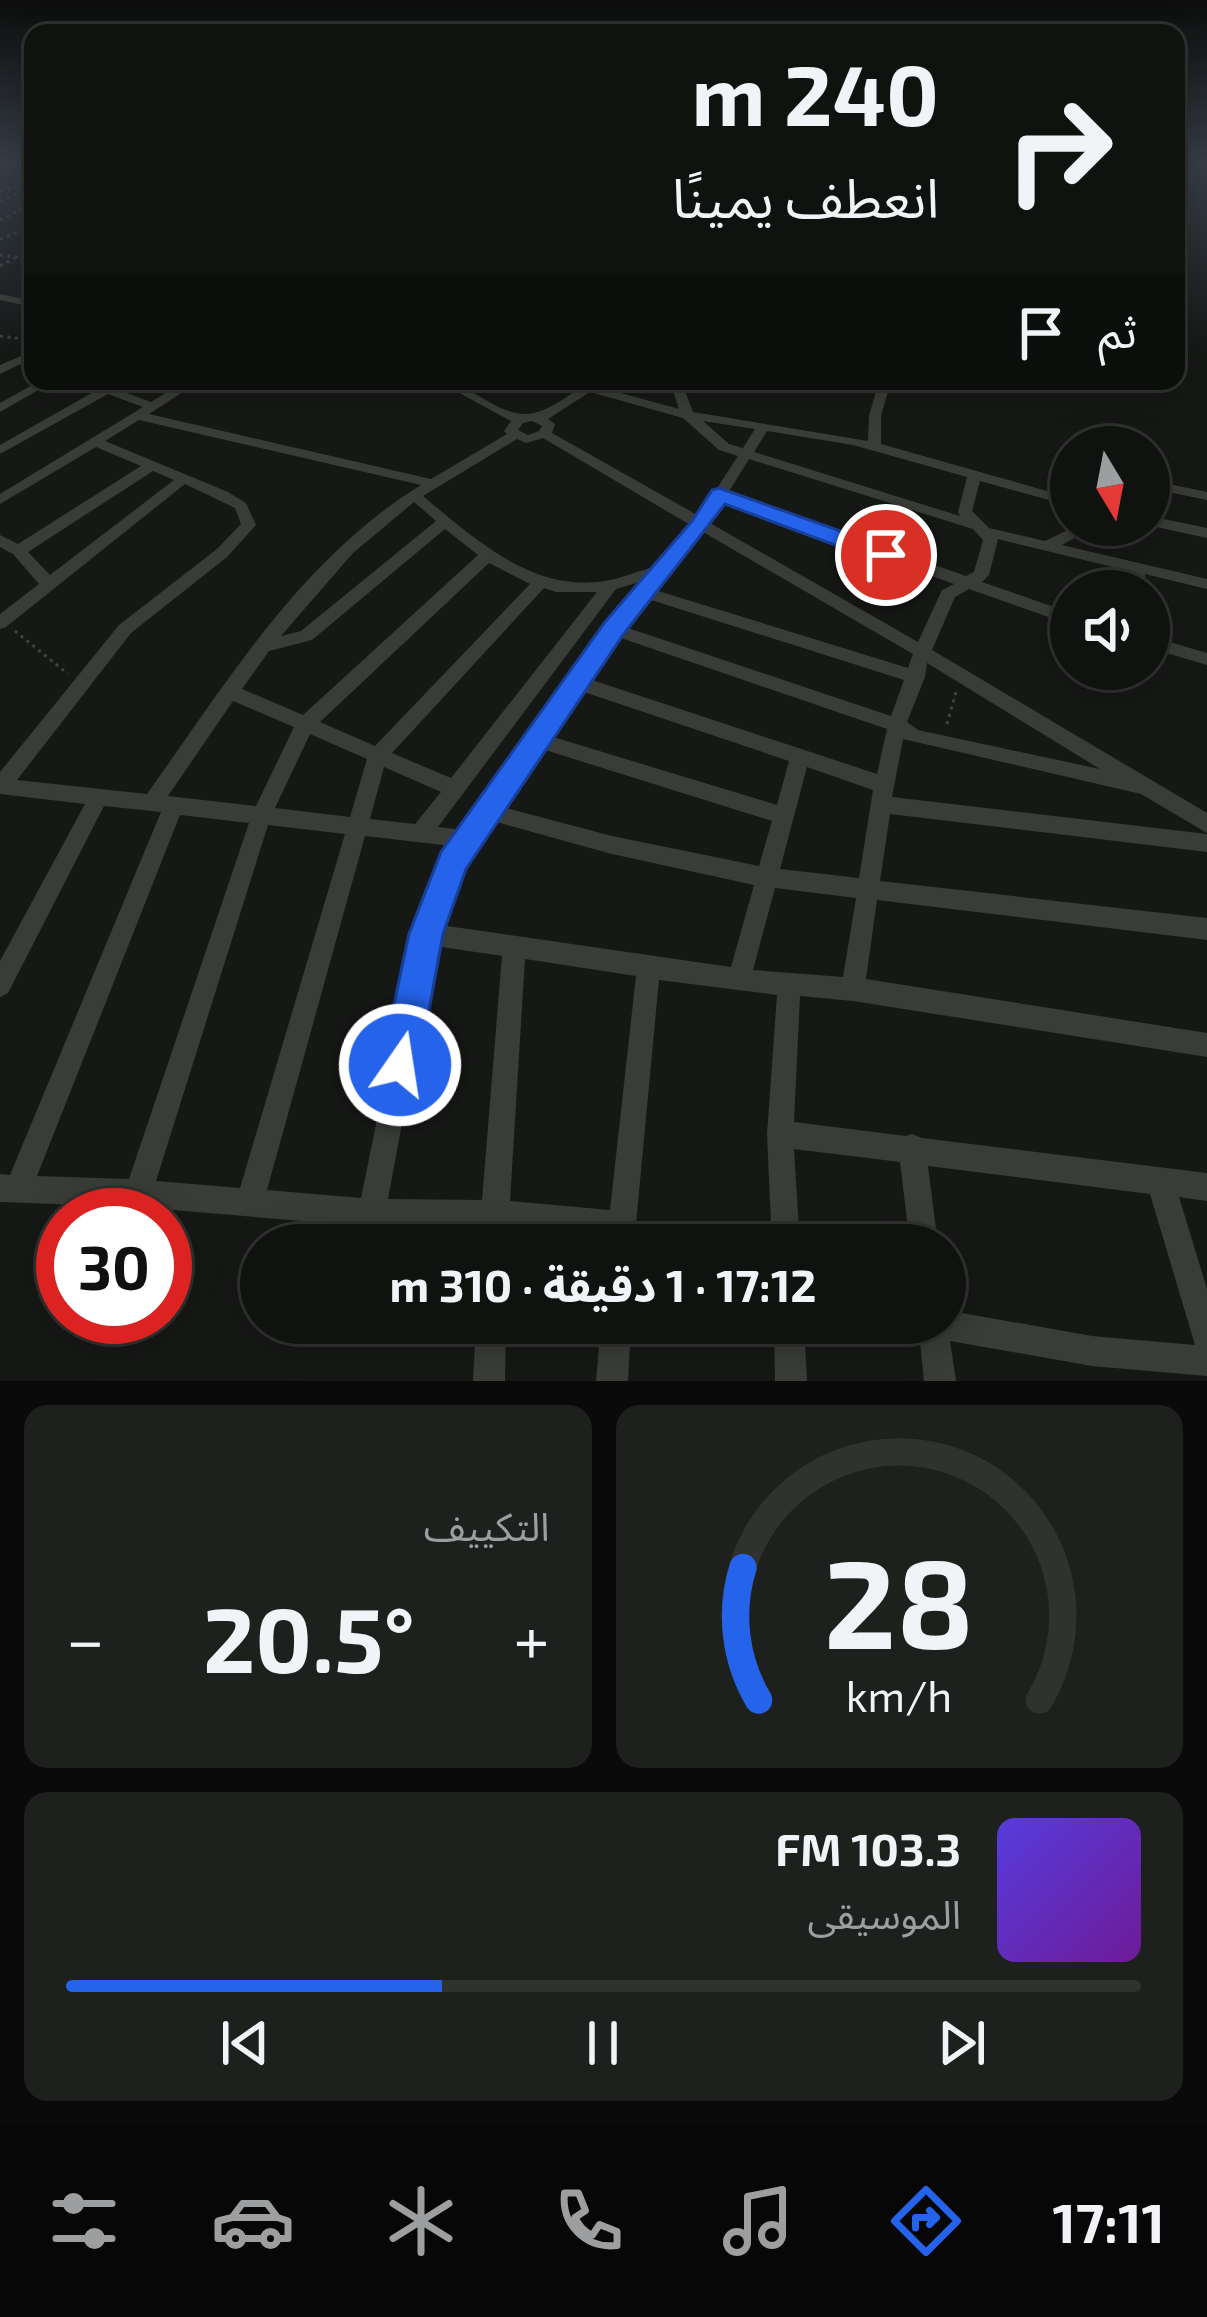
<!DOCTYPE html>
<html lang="ar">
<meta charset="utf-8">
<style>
body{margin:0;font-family:"Exo 2","Noto Sans Arabic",sans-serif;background:#1e201e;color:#f1f3f6;direction:rtl;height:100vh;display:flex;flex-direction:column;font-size:45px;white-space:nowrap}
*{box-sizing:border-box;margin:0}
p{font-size:39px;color:#9c9e9f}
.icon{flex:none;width:66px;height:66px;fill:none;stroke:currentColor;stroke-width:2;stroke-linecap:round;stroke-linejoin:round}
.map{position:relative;height:1381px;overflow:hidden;direction:ltr}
.drawer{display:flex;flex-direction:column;gap:24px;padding:24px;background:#090a09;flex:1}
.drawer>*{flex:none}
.banner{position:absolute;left:24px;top:24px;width:1161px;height:366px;border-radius:24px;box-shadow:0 6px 30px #0003,0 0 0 3px #303230;direction:rtl;background:#101210;color:#f1f3f6;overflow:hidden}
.needle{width:78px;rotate:170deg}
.tools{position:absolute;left:1050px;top:426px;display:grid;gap:24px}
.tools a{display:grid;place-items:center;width:120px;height:120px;border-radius:50%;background:#101210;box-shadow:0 6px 30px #0003,0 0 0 3px #303230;font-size:60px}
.speed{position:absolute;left:36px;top:1188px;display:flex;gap:24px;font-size:60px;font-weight:700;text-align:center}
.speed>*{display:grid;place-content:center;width:156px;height:156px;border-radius:50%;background:#101210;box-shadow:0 6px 30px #0003,0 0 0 3px #303230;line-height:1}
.speed .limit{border:18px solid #d22;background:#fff;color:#111}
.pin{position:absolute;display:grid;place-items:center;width:102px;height:102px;color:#fff;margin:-51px;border:6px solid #fff;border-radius:50%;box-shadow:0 3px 12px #0007}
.me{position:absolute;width:132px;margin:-66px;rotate:13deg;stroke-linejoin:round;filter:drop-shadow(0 0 9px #0008)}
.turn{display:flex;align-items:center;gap:42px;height:252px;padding:0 48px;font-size:54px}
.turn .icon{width:156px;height:156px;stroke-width:2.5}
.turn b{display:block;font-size:84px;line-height:102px}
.then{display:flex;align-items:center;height:114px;padding:0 48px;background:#0003;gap:24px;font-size:45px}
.big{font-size:90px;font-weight:700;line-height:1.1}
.drawer .tile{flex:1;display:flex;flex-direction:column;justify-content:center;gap:18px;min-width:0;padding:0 42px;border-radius:24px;background:#1e201e}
.drawer .dial{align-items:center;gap:0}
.dial svg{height:312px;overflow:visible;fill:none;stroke:#303230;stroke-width:7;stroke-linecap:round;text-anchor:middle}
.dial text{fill:#f1f3f6;stroke:none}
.song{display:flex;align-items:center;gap:36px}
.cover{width:144px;height:144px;border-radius:18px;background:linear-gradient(135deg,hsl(250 70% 55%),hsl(280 70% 35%))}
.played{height:12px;border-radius:6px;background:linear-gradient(90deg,#2563eb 35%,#303230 35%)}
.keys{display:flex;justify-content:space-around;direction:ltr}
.heat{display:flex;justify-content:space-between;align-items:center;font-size:66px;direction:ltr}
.drawer .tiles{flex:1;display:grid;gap:24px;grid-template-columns:1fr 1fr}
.tile:last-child{grid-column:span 2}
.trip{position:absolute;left:240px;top:1224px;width:726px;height:120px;border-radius:60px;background:#101210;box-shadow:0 6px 30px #0003,0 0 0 3px #303230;font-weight:700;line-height:120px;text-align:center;direction:rtl}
.tab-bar{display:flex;height:192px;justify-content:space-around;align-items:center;background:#060706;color:#9c9e9f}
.tab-bar .icon{width:84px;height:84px}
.tab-bar .selected{color:#2563eb}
.tab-bar b{font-size:54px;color:#f1f3f6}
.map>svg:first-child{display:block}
</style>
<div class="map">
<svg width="1207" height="1381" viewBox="0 0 1207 1381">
<rect width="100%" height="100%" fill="#161816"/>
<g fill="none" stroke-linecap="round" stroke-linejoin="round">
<path stroke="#40433d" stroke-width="3" stroke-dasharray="3 4.5" stroke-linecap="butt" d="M0,191L33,183
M0,201L33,188
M0,220L33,203
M0,239L33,226
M0,255L33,259
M0,266L15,258
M0,336L31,340
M15,631L68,674
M947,724L956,692"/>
<path fill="#393c37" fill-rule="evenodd" d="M0,294L33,301V307L0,300Z
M33,351V358L0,374V365Z
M39,381H54L0,412V403Z
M77,381H94L151,402L185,381H200L149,414L431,479L507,434L504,431L511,421L437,381C471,381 501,421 534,413C554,409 574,390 592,381H599V387L679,409L673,391L679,381H691L685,391L693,412L868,441L869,416L879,381H891L881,416V444L1054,493L1059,476L1071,469L1068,497H1071V506L980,481L972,511L989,528L1045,541L1078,525H1097L1062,545L1207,579V589L1145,574L1147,591H1131L1129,571L998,539L989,575L982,582L1071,613V625L969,589L955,597L932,650L1207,813V833L1141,794L903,739L892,797L1207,834V852L890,814L880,881L1207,918V940L877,900L866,979L1207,1033V1057L853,1001L800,996L794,1122L906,1136L912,1134L922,1138L1207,1173V1201L1179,1197L1207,1289V1376L1092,1366L950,1341L956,1381H924L918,1323H945V1310L1092,1336L1195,1345L1150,1194L928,1166L938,1245H910L900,1162L794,1149L800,1245H772L767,1134L777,995L659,980L634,1245H606L607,1238L508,1229L507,1245H479L480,1228L372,1227L138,1207L0,1202V1174L10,1175L161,812L104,806L8,993L0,997V961L85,804L0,794V772L119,625L217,549L241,524L235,508L185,484L6,627L0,629V614L39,584L13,554L0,547V535L18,544L141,466L96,447L0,504V494L143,407L108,394L0,454V445L97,390ZM590,392L683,418L719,450L738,456L699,516L552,433L555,424L548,419ZM139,420L421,485C302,558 226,683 147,794L17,780L131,633L227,557L256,525L246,503L228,492L105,441ZM532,421L542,426L539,431L528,435L518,430L523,423ZM703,421L755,429L743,448L729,444ZM767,431L853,445L967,477L958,512L960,516L754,452ZM543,438L692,526C683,537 674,552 662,561C654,568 639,571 628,575C546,604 482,545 423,496L517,439L526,443ZM749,459L973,529L983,540L974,572L966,576L728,493ZM153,471L174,480L50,575L28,552ZM723,501L954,584L942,590L918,642L710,523ZM414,502L436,521L301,631L281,636L353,553ZM445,529L478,555L303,715L242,689L269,651L312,640ZM703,532L913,654L908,668L655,590ZM489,563L530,584L375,746L320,722ZM646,580L608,625L464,830L438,827L616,589ZM544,588L556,592H597L451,778L392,753ZM648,599L904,680L891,716L625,627ZM618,637L887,729L877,774L589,679ZM927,663L1100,769L918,730L907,722L925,677ZM581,691L789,761L777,805L550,736ZM233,701L294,727L256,806L168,796ZM310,734L367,759L350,817L275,808ZM542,749L772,821L759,866L612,836L502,807ZM384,767L441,792L415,824L370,819ZM807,767L873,790L859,878L780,869ZM180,815L249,823L129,1179L37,1176ZM493,821L612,854L754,885L731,967L440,925L462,867ZM268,825L345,834L240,1188L156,1181ZM365,836L452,846L442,862L415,934L361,1198L267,1190ZM775,888L856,898L843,977L753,970ZM435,946L502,956L482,1200L388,1199ZM525,959L636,976L610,1210L510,1201Z
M1149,480L1207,492V500L1149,488Z
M1149,516L1207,528V538L1147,525Z
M1149,636L1207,653V665L1149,648Z
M476,1323H506L505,1381H473Z
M601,1323H631L628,1381H596Z
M774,1323H804L807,1381H775Z"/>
</g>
<linearGradient id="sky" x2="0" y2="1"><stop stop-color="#0c0d0c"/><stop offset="0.46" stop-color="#363d47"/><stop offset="1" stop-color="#363d47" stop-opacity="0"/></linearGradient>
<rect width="1207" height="355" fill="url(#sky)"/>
<path fill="#2563eb" stroke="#184099" stroke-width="3" d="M719,488L894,550L898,555L894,561H878L725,504L623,635L466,869L443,934L419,1065L413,1078L400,1084L386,1078L381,1065L409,934L441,852L605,622L692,521L712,490Z"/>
</svg>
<div class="tools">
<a><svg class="needle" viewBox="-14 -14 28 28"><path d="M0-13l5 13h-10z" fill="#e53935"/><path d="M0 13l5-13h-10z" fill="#9c9e9f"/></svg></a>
<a><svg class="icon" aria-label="sound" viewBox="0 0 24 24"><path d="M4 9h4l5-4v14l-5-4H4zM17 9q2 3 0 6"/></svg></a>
</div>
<div class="speed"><div class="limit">30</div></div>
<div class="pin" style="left:886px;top:555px;background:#d93025"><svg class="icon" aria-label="arrive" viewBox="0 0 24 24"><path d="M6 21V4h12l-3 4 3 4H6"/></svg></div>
<svg class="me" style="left:400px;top:1065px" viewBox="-20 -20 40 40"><circle r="17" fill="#2563eb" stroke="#fff" stroke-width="3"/><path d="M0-11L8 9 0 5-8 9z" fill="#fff"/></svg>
<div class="trip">17:12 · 1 دقيقة · 310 m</div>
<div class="banner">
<div class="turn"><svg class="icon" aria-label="right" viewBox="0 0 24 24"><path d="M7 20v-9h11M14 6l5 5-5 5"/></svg><div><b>240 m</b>انعطف يمينًا</div></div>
<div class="then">ثم<svg class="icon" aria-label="arrive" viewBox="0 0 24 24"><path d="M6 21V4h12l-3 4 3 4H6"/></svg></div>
</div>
</div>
<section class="drawer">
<div class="tiles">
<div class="tile dial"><svg viewBox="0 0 100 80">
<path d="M14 69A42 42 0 1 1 86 69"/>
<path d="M14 69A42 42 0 0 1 10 35" stroke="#2563eb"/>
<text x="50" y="56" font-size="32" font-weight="700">28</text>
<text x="50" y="72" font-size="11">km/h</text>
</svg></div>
<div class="tile"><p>التكييف</p>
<div class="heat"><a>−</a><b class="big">20.5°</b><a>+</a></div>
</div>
<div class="tile">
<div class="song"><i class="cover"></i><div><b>103.3 FM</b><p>الموسيقى</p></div></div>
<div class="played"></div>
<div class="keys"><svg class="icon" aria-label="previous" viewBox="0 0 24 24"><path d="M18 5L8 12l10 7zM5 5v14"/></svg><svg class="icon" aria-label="pause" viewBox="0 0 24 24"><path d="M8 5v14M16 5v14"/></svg><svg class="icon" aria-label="next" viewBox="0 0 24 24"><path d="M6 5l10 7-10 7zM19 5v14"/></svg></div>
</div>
</div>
</section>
<nav class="tab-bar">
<b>17:11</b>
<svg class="icon selected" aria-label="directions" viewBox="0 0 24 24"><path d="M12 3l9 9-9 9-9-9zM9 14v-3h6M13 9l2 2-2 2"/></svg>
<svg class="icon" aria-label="music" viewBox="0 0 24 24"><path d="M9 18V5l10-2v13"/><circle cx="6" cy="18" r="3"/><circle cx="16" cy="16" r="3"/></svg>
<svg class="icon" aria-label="phone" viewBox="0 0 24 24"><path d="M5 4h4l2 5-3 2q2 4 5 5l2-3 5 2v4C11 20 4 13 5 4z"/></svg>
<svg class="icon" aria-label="climate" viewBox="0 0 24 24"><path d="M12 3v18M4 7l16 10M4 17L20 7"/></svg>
<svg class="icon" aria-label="car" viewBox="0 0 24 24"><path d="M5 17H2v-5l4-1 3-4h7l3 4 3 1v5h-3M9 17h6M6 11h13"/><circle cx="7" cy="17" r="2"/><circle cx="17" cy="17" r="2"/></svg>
<svg class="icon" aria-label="filters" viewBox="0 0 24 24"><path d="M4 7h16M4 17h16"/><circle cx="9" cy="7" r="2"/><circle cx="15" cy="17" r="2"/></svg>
</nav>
